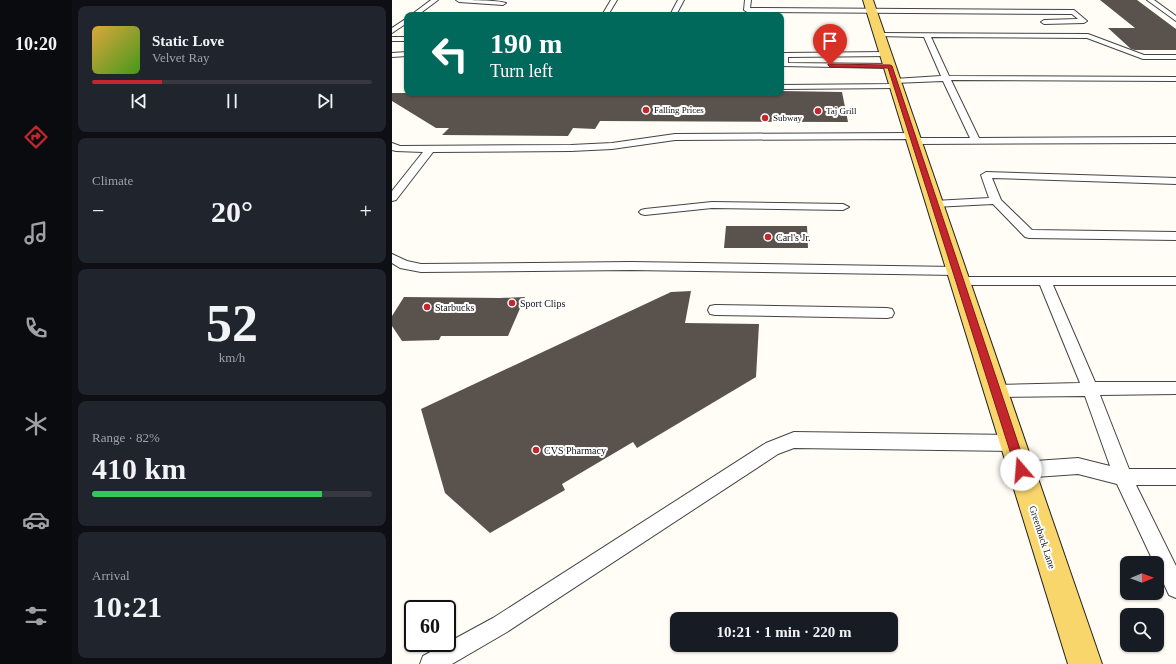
<!DOCTYPE html>
<meta charset="utf-8">
<style>
body{margin:0;font-family:Georgia,serif;background:#20242c;color:#f1f3f6;height:100vh;display:flex;flex-direction:column;font-size:15px;white-space:nowrap}
*{box-sizing:border-box;margin:0}
p{font-size:13px;color:#9ea1a6}
.icon{flex:none;width:22px;height:22px;fill:none;stroke:currentColor;stroke-width:2;stroke-linecap:round;stroke-linejoin:round}
.map{position:relative;flex:1;overflow:hidden}
.sheet{display:flex;flex-direction:column;gap:6px;padding:6px;background:#0d0f14;width:320px}
.sheet>*{flex:none}
.guide{position:absolute;left:12px;top:12px;width:380px;height:84px;border-radius:8px;box-shadow:0 1px 3px #0004;background:#00695c;color:#fff;overflow:hidden}
.needle{width:26px;rotate:89deg}
.controls{position:absolute;left:728px;top:556px;display:grid;gap:8px}
.controls a{display:grid;place-items:center;width:44px;height:44px;border-radius:8px;background:#171b24;box-shadow:0 1px 3px #0004;font-size:20px}
.speed{position:absolute;left:12px;top:600px;display:flex;gap:8px;font-size:20px;font-weight:700;text-align:center}
.speed>*{display:grid;place-content:center;width:52px;height:52px;border-radius:50%;background:#171b24;box-shadow:0 1px 3px #0004;line-height:1}
.speed .limit{border:2px solid #111;border-radius:6px;background:#fff;color:#111}
.pin{position:absolute;display:grid;place-items:center;width:34px;height:34px;color:#fff;margin:-41px -17px;border-radius:50% 50% 50% 0;rotate:-45deg;box-shadow:0 0 4px #0007}
.pin .icon{rotate:45deg}
.me{position:absolute;width:44px;margin:-22px;rotate:342deg;stroke-linejoin:round;filter:drop-shadow(0 0 3px #0008)}
.turn{display:flex;align-items:center;gap:14px;height:84px;padding:0 20px;font-size:18px}
.turn .icon{width:52px;height:52px;stroke-width:2.5}
.turn b{display:block;font-size:28px;line-height:34px}
.big{font-size:30px;font-weight:600;line-height:1.1}
.sheet .widget{flex:1;display:flex;flex-direction:column;justify-content:center;gap:6px;min-width:0;padding:0 14px;border-radius:8px;background:#20242c}
.sheet .dial{align-items:center;gap:0}
.dial b{font-size:52px;line-height:1}
.song{display:flex;align-items:center;gap:12px}
.cover{width:48px;height:48px;border-radius:6px;background:linear-gradient(135deg,hsl(40 70% 55%),hsl(100 70% 35%))}
.played{height:4px;border-radius:2px;background:linear-gradient(90deg,#c4262e 25%,#363941 25%)}
.keys{display:flex;justify-content:space-around;direction:ltr}
.heat{display:flex;justify-content:space-between;align-items:center;font-size:22px;direction:ltr}
.charge{height:6px;border-radius:3px;background:linear-gradient(90deg,#34c759 82%,#363941 0)}
.trip{position:absolute;left:278px;top:612px;width:228px;height:40px;border-radius:8px;background:#171b24;box-shadow:0 1px 3px #0004;font-weight:600;line-height:40px;text-align:center}
main{display:flex;flex:1;min-height:0}
.tab-bar{display:flex;flex-direction:column;width:72px;justify-content:space-around;align-items:center;background:#090b0e;color:#9ea1a6}
.tab-bar .icon{width:28px;height:28px}
.tab-bar .current{color:#c4262e}
.tab-bar b{font-size:18px;color:#f1f3f6}
.map>svg:first-child{display:block}
</style>
<main>
<nav class="tab-bar">
<b>10:20</b>
<svg class="icon current" aria-label="directions" viewBox="0 0 24 24"><path d="M12 3l9 9-9 9-9-9zM9 14v-3h6M13 9l2 2-2 2"/></svg>
<svg class="icon" aria-label="music" viewBox="0 0 24 24"><path d="M9 18V5l10-2v13"/><circle cx="6" cy="18" r="3"/><circle cx="16" cy="16" r="3"/></svg>
<svg class="icon" aria-label="phone" viewBox="0 0 24 24"><path d="M5 4h4l2 5-3 2q2 4 5 5l2-3 5 2v4C11 20 4 13 5 4z"/></svg>
<svg class="icon" aria-label="climate" viewBox="0 0 24 24"><path d="M12 3v18M4 7l16 10M4 17L20 7"/></svg>
<svg class="icon" aria-label="car" viewBox="0 0 24 24"><path d="M5 17H2v-5l4-1 3-4h7l3 4 3 1v5h-3M9 17h6M6 11h13"/><circle cx="7" cy="17" r="2"/><circle cx="17" cy="17" r="2"/></svg>
<svg class="icon" aria-label="filters" viewBox="0 0 24 24"><path d="M4 7h16M4 17h16"/><circle cx="9" cy="7" r="2"/><circle cx="15" cy="17" r="2"/></svg>
</nav>
<section class="sheet">
<div class="widget">
<div class="song"><i class="cover"></i><div><b>Static Love</b><p>Velvet Ray</p></div></div>
<div class="played"></div>
<div class="keys"><svg class="icon" aria-label="previous" viewBox="0 0 24 24"><path d="M18 5L8 12l10 7zM5 5v14"/></svg><svg class="icon" aria-label="pause" viewBox="0 0 24 24"><path d="M8 5v14M16 5v14"/></svg><svg class="icon" aria-label="next" viewBox="0 0 24 24"><path d="M6 5l10 7-10 7zM19 5v14"/></svg></div>
</div>
<div class="widget"><p>Climate</p>
<div class="heat"><a>−</a><b class="big">20°</b><a>+</a></div>
</div>
<div class="widget dial"><b>52</b><p>km/h</p></div>
<div class="widget"><p>Range · 82%</p><b class="big">410 km</b><div class="charge"></div></div>
<div class="widget"><p>Arrival</p><b class="big">10:21</b></div>
</section>
<div class="map">
<svg width="784" height="664" viewBox="0 0 784 664">
<rect width="100%" height="100%" fill="#fffdf5"/>
<path fill="#5a524d" d="M708,0H745L784,29V50H743L739,49L716,28H743Z
M389,91L450,92L456,122L208,121L203,129L181,128L176,136L50,135L57,128H44L0,101V93H389Z
M334,226H415L416,248H332Z
M299,291L293,323L367,324L364,377L245,448L241,442L170,484L173,490L98,533L53,493L29,409L279,292Z
M12,297L108,298L133,297L116,336H49L47,340L10,341L0,326V316Z"/>
<g fill="none" stroke-linecap="round" stroke-linejoin="round">
<g stroke="#444" stroke-width="2">
<path id="service" d="M39,0H46L26,15H19Z
M64,0C76,0 105,0 114,3L111,5L67,2Z
M219,0H225L216,15H210Z
M286,0H292L284,15H278Z
M353,0H359L358,8L682,10L695,21L692,23L652,24L649,22L652,20L686,19L680,14L355,12L352,10Z
M755,0H762L784,16V21Z
M15,18V23L0,33V28Z
M487,33L696,34L752,55H784V59H751L695,38L539,37L557,76L784,77V81L559,80L587,138L784,137V143L522,144L517,141L519,139L283,140L220,149L179,151L41,152L4,200L0,201V191L31,152L4,151L0,150V143L8,146L179,145L220,143L283,134L520,133L525,136L523,138H578L551,81L502,83L498,81L502,79L549,76L532,37L485,36L484,35Z
M0,37H15V41H0Z
M15,52V56L0,57V53Z
M494,52H497V56L396,57V63L498,64L502,66L501,68L389,66V54L392,53Z
M504,84L508,86L507,88L389,89V85Z
M594,172L784,178V184L600,178L609,200L640,230L784,232V240L637,238L633,237L601,204L542,207L537,204L542,201L597,198L589,175Z
M320,202L451,204L457,207L451,210L320,208L253,215L249,214L247,212L249,210L253,209Z
M0,254L15,261L29,264L239,262L564,267L568,268L570,271L568,274L564,275L239,270L29,272L8,268L0,263Z
M568,277H784V285H661L703,382H784V394L708,395L737,469H784V485H744L784,566V598L777,595L765,569V563H762L725,484L686,474L629,478L623,476L620,470L623,464L629,462L686,458L718,466L693,396L604,397L599,396L596,391L599,386L604,385L688,383L648,285H568L563,284L562,281L563,278Z
M323,305L495,308L500,309L502,313L500,317L495,318L323,315L318,314L316,310L318,306Z
M402,432L621,435L627,438L629,443L627,448L621,451L402,448L386,454L115,632L60,664H28L31,656L101,618L374,443Z"/>
</g>
<g stroke="#222" stroke-width="2">
<path id="primary" d="M471,0H481L710,664H676Z"/>
</g>
<use href="#service" fill="#fff" fill-rule="evenodd"/>
<use href="#primary" fill="#f9d66b" fill-rule="evenodd"/>
</g>
<path fill="#c4262e" stroke="#7f191e" d="M436,64L498,65L500,66L635,470L633,473L629,475L625,473L624,470L496,68L438,67L436,65Z"/>
<g fill="#c4262e" stroke="#fff" stroke-width="1.5">
<circle cx="254" cy="110" r="4"/>
<circle cx="426" cy="111" r="4"/>
<circle cx="373" cy="118" r="4"/>
<circle cx="376" cy="237" r="4"/>
<circle cx="120" cy="303" r="4"/>
<circle cx="35" cy="307" r="4"/>
<circle cx="144" cy="450" r="4"/>
</g>
<g text-anchor="middle" stroke-width="4" stroke-linejoin="round" paint-order="stroke">
<g font-size="9" fill="#111" stroke="#fff" text-anchor="start">
<text x="262" y="113">Falling Prices</text>
<text x="434" y="114">Taj Grill</text>
<text x="381" y="121">Subway</text>
</g>
<g font-size="10" fill="#111" stroke="#fff" text-anchor="start">
<text x="384" y="241">Carl's Jr.</text>
<text x="128" y="307">Sport Clips</text>
<text x="43" y="311">Starbucks</text>
<text x="152" y="454">CVS Pharmacy</text>
</g>
<g font-size="10" fill="#111" stroke="#fff">
<text transform="translate(651 537) rotate(72)" y="4">Greenback Lane</text>
</g>
</g>
</svg>
<div class="controls">
<a><svg class="needle" viewBox="-14 -14 28 28"><path d="M0-13l5 13h-10z" fill="#e53935"/><path d="M0 13l5-13h-10z" fill="#9ea1a6"/></svg></a>
<a><svg class="icon" aria-label="search" viewBox="0 0 24 24"><circle cx="10" cy="10" r="6"/><path d="M15 15l6 6"/></svg></a>
</div>
<div class="speed"><div class="limit">60</div></div>
<div class="pin" style="left:438px;top:65px;background:#d93025"><svg class="icon" aria-label="arrive" viewBox="0 0 24 24"><path d="M6 21V4h12l-3 4 3 4H6"/></svg></div>
<svg class="me" style="left:629px;top:470px" viewBox="-20 -20 40 40"><circle r="19" fill="#fff"/><path d="M0-13L10 11 0 6-10 11z" fill="#c4262e"/></svg>
<div class="trip">10:21 · 1 min · 220 m</div>
<div class="guide">
<div class="turn"><svg class="icon" aria-label="left" viewBox="0 0 24 24"><path d="M17 20v-9H6M10 6l-5 5 5 5"/></svg><div><b>190 m</b>Turn left</div></div>
</div>
</div>
</main>
